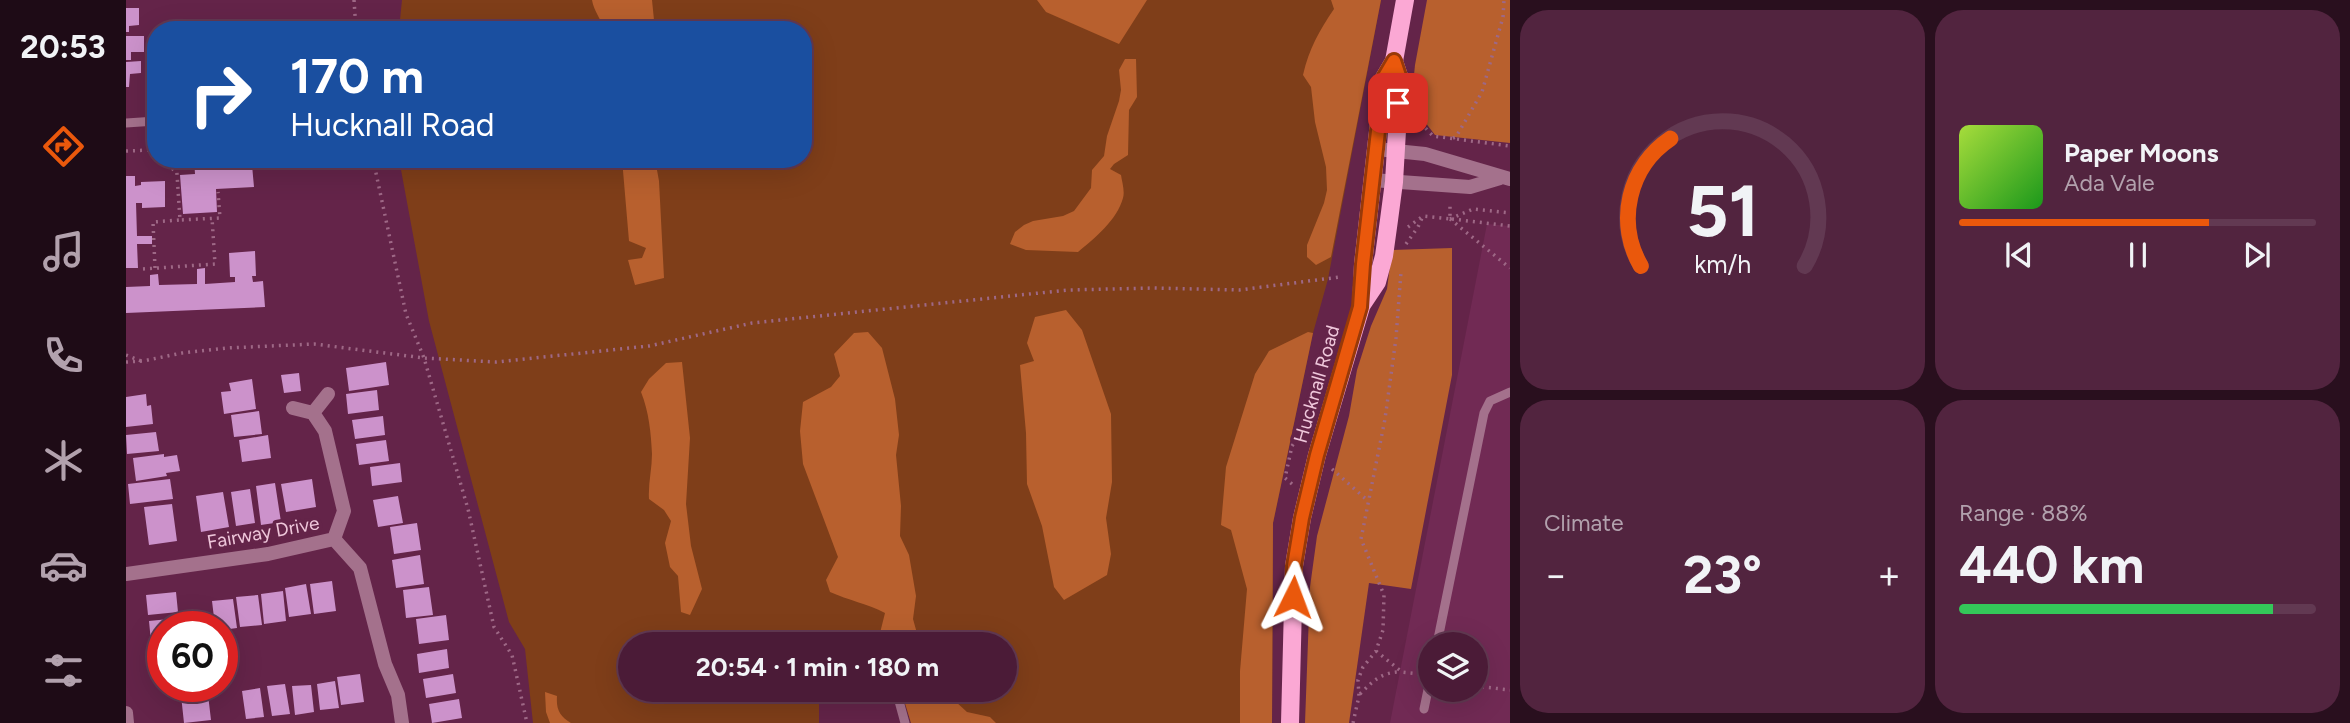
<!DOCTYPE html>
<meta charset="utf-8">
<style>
body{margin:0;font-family:Figtree,sans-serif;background:#52243f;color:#f1f3f6;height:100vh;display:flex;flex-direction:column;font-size:26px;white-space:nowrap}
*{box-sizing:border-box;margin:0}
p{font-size:23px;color:#b2a1ad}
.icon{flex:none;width:38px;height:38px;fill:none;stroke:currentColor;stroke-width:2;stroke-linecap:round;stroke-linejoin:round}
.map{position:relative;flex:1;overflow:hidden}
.sheet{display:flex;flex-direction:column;gap:10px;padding:10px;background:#290f1e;width:840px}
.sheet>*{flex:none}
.hud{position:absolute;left:21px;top:21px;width:665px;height:147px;border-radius:28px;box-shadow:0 7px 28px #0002,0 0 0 2px #623952;background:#1a4fa0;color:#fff;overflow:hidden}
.tools{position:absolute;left:1292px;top:632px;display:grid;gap:14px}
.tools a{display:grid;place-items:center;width:70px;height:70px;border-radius:50%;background:#4b1b37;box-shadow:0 7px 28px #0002,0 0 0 2px #623952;font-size:35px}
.speed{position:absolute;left:21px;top:611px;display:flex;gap:14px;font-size:35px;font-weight:700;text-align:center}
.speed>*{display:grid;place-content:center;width:91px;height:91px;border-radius:50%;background:#4b1b37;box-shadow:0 7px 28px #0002,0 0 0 2px #623952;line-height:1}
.speed .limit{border:10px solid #d22;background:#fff;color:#111}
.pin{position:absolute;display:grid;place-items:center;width:60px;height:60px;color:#fff;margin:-30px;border-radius:14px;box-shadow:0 4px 10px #0006}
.me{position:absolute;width:77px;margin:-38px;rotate:3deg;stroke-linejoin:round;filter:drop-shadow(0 0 5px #0008)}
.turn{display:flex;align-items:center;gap:24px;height:147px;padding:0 28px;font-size:32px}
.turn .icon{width:91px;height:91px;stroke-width:2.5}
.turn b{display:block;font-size:49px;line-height:60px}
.big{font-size:52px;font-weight:700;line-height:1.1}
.sheet .widget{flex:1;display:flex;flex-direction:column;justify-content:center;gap:10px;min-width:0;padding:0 24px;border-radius:28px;background:#52243f}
.sheet .dial{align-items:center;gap:0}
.dial svg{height:182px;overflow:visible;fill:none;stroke:#623952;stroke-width:7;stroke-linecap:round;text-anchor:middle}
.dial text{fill:#f1f3f6;stroke:none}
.song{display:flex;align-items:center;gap:21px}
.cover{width:84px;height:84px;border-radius:10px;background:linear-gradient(135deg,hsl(80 70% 55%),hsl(120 70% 35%))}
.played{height:7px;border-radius:4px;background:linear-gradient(90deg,#ea580c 70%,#623952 70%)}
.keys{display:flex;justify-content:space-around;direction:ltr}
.heat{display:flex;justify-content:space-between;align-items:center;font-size:38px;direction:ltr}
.charge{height:10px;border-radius:5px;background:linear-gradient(90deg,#34c759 88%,#623952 0)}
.sheet .tiles{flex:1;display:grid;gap:10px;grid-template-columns:repeat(2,1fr)}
.trip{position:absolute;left:492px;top:632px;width:399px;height:70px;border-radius:35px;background:#4b1b37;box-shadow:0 7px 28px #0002,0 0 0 2px #623952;font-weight:700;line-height:70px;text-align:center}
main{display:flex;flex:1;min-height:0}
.menu{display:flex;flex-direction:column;width:126px;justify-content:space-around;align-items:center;background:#1e0b16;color:#b2a1ad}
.menu .icon{width:49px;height:49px}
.menu .selected{color:#ea580c}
.menu b{font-size:32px;color:#f1f3f6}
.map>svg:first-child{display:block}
</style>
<main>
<nav class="menu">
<b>20:53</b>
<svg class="icon selected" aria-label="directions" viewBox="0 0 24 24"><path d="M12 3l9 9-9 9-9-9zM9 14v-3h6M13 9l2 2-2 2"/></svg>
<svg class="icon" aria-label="music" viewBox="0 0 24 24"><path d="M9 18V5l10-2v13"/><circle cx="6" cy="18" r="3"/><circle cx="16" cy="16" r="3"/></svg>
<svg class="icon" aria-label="phone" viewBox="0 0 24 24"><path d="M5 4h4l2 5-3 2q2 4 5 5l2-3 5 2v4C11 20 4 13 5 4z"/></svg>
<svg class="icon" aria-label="climate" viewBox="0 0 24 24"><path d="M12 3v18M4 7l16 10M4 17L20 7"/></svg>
<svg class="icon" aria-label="car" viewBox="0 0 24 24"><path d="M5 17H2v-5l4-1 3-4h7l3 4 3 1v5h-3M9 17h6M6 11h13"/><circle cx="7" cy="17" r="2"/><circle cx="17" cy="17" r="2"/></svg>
<svg class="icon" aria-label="filters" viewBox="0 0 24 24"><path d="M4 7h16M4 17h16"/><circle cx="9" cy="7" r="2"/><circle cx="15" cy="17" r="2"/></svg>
</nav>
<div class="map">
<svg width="1384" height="723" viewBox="0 0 1384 723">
<rect width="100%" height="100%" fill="#642449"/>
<path fill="#712a54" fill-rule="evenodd" d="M1361,224L1384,226V723H1264ZM1304,644H1349V690H1304Z"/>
<path fill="#7f3e19" d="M276,0H1255L1202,279L1187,333L1147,523L1146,723H785L775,690H878V644H504V690H704L693,704V723H407L399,649L383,622L303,321L273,159H677V30H273Z"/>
<path fill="#b8602e" d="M466,0H526L529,30H478C475,18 468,12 466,0Z
M911,0H1021L993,44L920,12Z
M1205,0H1255L1205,257L1190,265L1181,257V245L1198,203L1201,190L1200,167L1189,122L1185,87L1177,75C1183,49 1193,31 1208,9Z
M1301,0H1384V143L1309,135L1285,104L1289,65Z
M999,59H1010L1011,97L1003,110L1002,155L988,164L984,169L995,175C996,182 999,191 997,198C991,220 969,238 952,252L900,250L884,244L889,232L898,225L907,221L937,216L948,211L965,188L966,170L978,156L981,136L993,101L995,90L993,70Z
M496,159H529L533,181L538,278L509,285L502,260L516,258L520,248L503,241Z
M1326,248V375L1285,589L1243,583L1223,723H1179L1184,587L1191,536L1223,416L1231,370L1245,326L1261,289L1266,250Z
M940,310L956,330L985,414L986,482L980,518L985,554L981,575L938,600L928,587L916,526L901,484L900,433L894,365L908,361L901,343L909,317Z
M742,332L756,348L769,399L773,435L770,455L775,506L774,536L783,555L790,596L787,619L794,644H758L753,637L759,613C742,604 722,600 704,592L700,580L712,557L677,464L674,431L677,402L705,387L714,376L708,354L728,333Z
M1182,332L1187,333L1147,523L1146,723H1114V671L1121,589L1105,530L1095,525L1100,467L1129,374L1143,351Z
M556,362L564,438L560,504L565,546L576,589L564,615L555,612L552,576L544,567L539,543L545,521L538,510L523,499C522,484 526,469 526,454C525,433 523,412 515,392L523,379L540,363Z
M775,690H817L841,712L864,717L870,723H785Z
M419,692L431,696C430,710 434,716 445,723H424L420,712Z"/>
<path fill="#cc92cb" d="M0,8H13V25L3,26V32H0Z
M100,19L101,28L76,29V20Z
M0,36H18V52H5V60H0Z
M15,61V73L4,74L3,87H0V62Z
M68,159H112L113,166L126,165L128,187L90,189L91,212L57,214L54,175L69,174Z
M0,176H9V186L15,185V182L39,181V207L16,208V203H10L11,236H26V244H11L12,268H0Z
M129,251L130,276H126L127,282L137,281L139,307L0,313V287L24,286V275L32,274L33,285L71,284V269L79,268V284L109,282V277H104L103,253Z
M260,362L263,385L223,391L220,368Z
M173,373L175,391L158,393L155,375Z
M126,379L130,409L98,414L95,392L105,391L103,383Z
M251,390L253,410L222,414L220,394Z
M20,394L21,406L25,405L27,424L0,427V397Z
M133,411L136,434L108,437L105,415Z
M257,416L259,435L229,439L226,420Z
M30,432L33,451L1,454L0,435Z
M142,435L145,458L116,462L113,440Z
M260,440L263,461L233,465L230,444Z
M38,454V457L51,455L54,471L40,473L41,476L10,481L7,458Z
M274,463L276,482L246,486L244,467Z
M44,479L47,499L4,504L2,484Z
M186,479L190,507L160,512L155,484Z
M149,483L155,522L135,525L130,486Z
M124,489L129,523L110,526L105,492Z
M97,492L103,527L75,532L70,496Z
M272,496L277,523L252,527L247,500Z
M46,504L51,541L23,545L18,507Z
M291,523L295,550L268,554L264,527Z
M294,555L298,584L270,588L266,560Z
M206,581L210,611L188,614L184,584Z
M180,584L185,614L163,617L159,588Z
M303,587L307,615L280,618L277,590Z
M157,591L160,621L138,624L135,594Z
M50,592L52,612L22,615L20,595Z
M132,595L136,625L114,627L110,597Z
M107,599L111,628L96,630V626H89L86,601Z
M320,615L323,640L293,644L290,619Z
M53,618L54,626H37V640L25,642L23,621Z
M321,649L323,668L293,673L291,654Z
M234,674L238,702L215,705L211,677Z
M327,674L330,693L300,698L297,679Z
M209,681L213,708L194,710L191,684Z
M159,684L164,714L146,716L141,686Z
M185,685L188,712L169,715L166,686Z
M54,686H81L85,720L58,723Z
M134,688L138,717L120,719L116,691Z
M333,699L336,718L306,723L303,704Z"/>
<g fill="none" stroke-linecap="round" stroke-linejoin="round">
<path stroke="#9e6886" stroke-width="3.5" stroke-dasharray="2 5" stroke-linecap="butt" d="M228,0L230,30
M1290,118L1307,136L1384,146
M24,134L25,150
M1327,138L1330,137L1356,92L1377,17L1378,0
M0,151L25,150L30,154
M36,159L50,172
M50,159L54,220L94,218L92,192
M247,159L280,314L298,358L342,509L368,627L386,655L401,723
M1324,219L1384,268
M1324,219L1347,209L1384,213
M1326,219L1384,226
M1282,227L1297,216L1324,219V203
M1280,244L1292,227L1296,218
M29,268L27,222L54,220
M17,269L89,264L86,218
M0,355L15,361
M0,362L17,361L56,353L101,348L188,344L298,358L370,362L523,346L626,323L942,290L1028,288L1113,290L1214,277
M1206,469L1241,500
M1166,484L1159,478L1166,446L1173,436
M1250,651L1276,672L1293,674
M1349,686L1384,690
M1234,694C1246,682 1255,672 1274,672
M1227,723L1233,696L1232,680L1237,667L1250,651L1257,630L1258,595L1235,539L1259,419L1270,338L1275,272"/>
<path stroke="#a4718c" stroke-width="9" d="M0,123L30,121
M1311,644L1358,413L1364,401L1384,392
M770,690L779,723
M1298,709L1304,680"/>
<path stroke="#a4718c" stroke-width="14" d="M202,394L187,413L199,431L218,511L208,539
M167,408L187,413
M208,539L234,568L259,664L272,695L276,723
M0,574L142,554L208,539"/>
<path stroke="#a4718c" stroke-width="14" d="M1260,150L1299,154L1384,179
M1246,180L1344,187L1374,178
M0,713L1,723"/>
<path stroke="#fba8d4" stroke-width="18" d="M1235,306L1251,282L1258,256L1263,220L1268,182L1274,79L1268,61
M1164,723L1168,566L1176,518L1191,455L1235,307L1237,264L1258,78L1268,61L1279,0"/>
</g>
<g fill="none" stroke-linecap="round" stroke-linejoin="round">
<g stroke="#983908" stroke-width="18">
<path id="route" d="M1167,597L1168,566L1176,518L1191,455L1234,307L1237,264L1258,78L1268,61L1274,79L1272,103"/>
</g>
<use href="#route" stroke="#ea580c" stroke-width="12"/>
</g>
<g text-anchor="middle" stroke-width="7" stroke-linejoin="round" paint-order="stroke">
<g font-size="19" fill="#efc7db" stroke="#642449">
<text transform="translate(1190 384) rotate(-74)" y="7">Hucknall Road</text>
<text transform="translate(137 532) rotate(-10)" y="7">Fairway Drive</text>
</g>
</g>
</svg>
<div class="tools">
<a><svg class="icon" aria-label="layers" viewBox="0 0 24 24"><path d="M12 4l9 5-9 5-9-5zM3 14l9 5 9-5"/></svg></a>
</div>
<div class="speed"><div class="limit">60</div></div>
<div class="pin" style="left:1272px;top:103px;background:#d93025"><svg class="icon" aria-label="arrive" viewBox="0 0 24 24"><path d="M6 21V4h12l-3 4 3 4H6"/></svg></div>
<svg class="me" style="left:1167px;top:597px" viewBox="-20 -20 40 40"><path d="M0-17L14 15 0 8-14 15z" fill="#ea580c" stroke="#fff" stroke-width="4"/></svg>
<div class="trip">20:54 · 1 min · 180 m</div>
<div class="hud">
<div class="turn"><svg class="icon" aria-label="right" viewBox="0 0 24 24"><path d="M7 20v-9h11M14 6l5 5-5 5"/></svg><div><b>170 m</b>Hucknall Road</div></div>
</div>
</div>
<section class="sheet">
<div class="tiles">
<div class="widget dial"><svg viewBox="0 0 100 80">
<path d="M14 69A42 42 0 1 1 86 69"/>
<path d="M14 69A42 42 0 0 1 27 13" stroke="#ea580c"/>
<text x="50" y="56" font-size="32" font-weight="700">51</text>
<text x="50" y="72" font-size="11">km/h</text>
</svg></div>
<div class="widget">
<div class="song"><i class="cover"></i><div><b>Paper Moons</b><p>Ada Vale</p></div></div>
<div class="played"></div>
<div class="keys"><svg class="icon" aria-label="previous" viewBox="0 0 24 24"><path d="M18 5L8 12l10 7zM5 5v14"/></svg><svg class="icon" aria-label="pause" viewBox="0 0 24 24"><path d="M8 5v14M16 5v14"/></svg><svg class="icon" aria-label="next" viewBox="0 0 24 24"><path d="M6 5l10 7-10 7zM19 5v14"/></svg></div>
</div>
<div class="widget"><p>Climate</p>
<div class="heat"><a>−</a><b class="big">23°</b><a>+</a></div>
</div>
<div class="widget"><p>Range · 88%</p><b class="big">440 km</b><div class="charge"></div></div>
</div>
</section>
</main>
